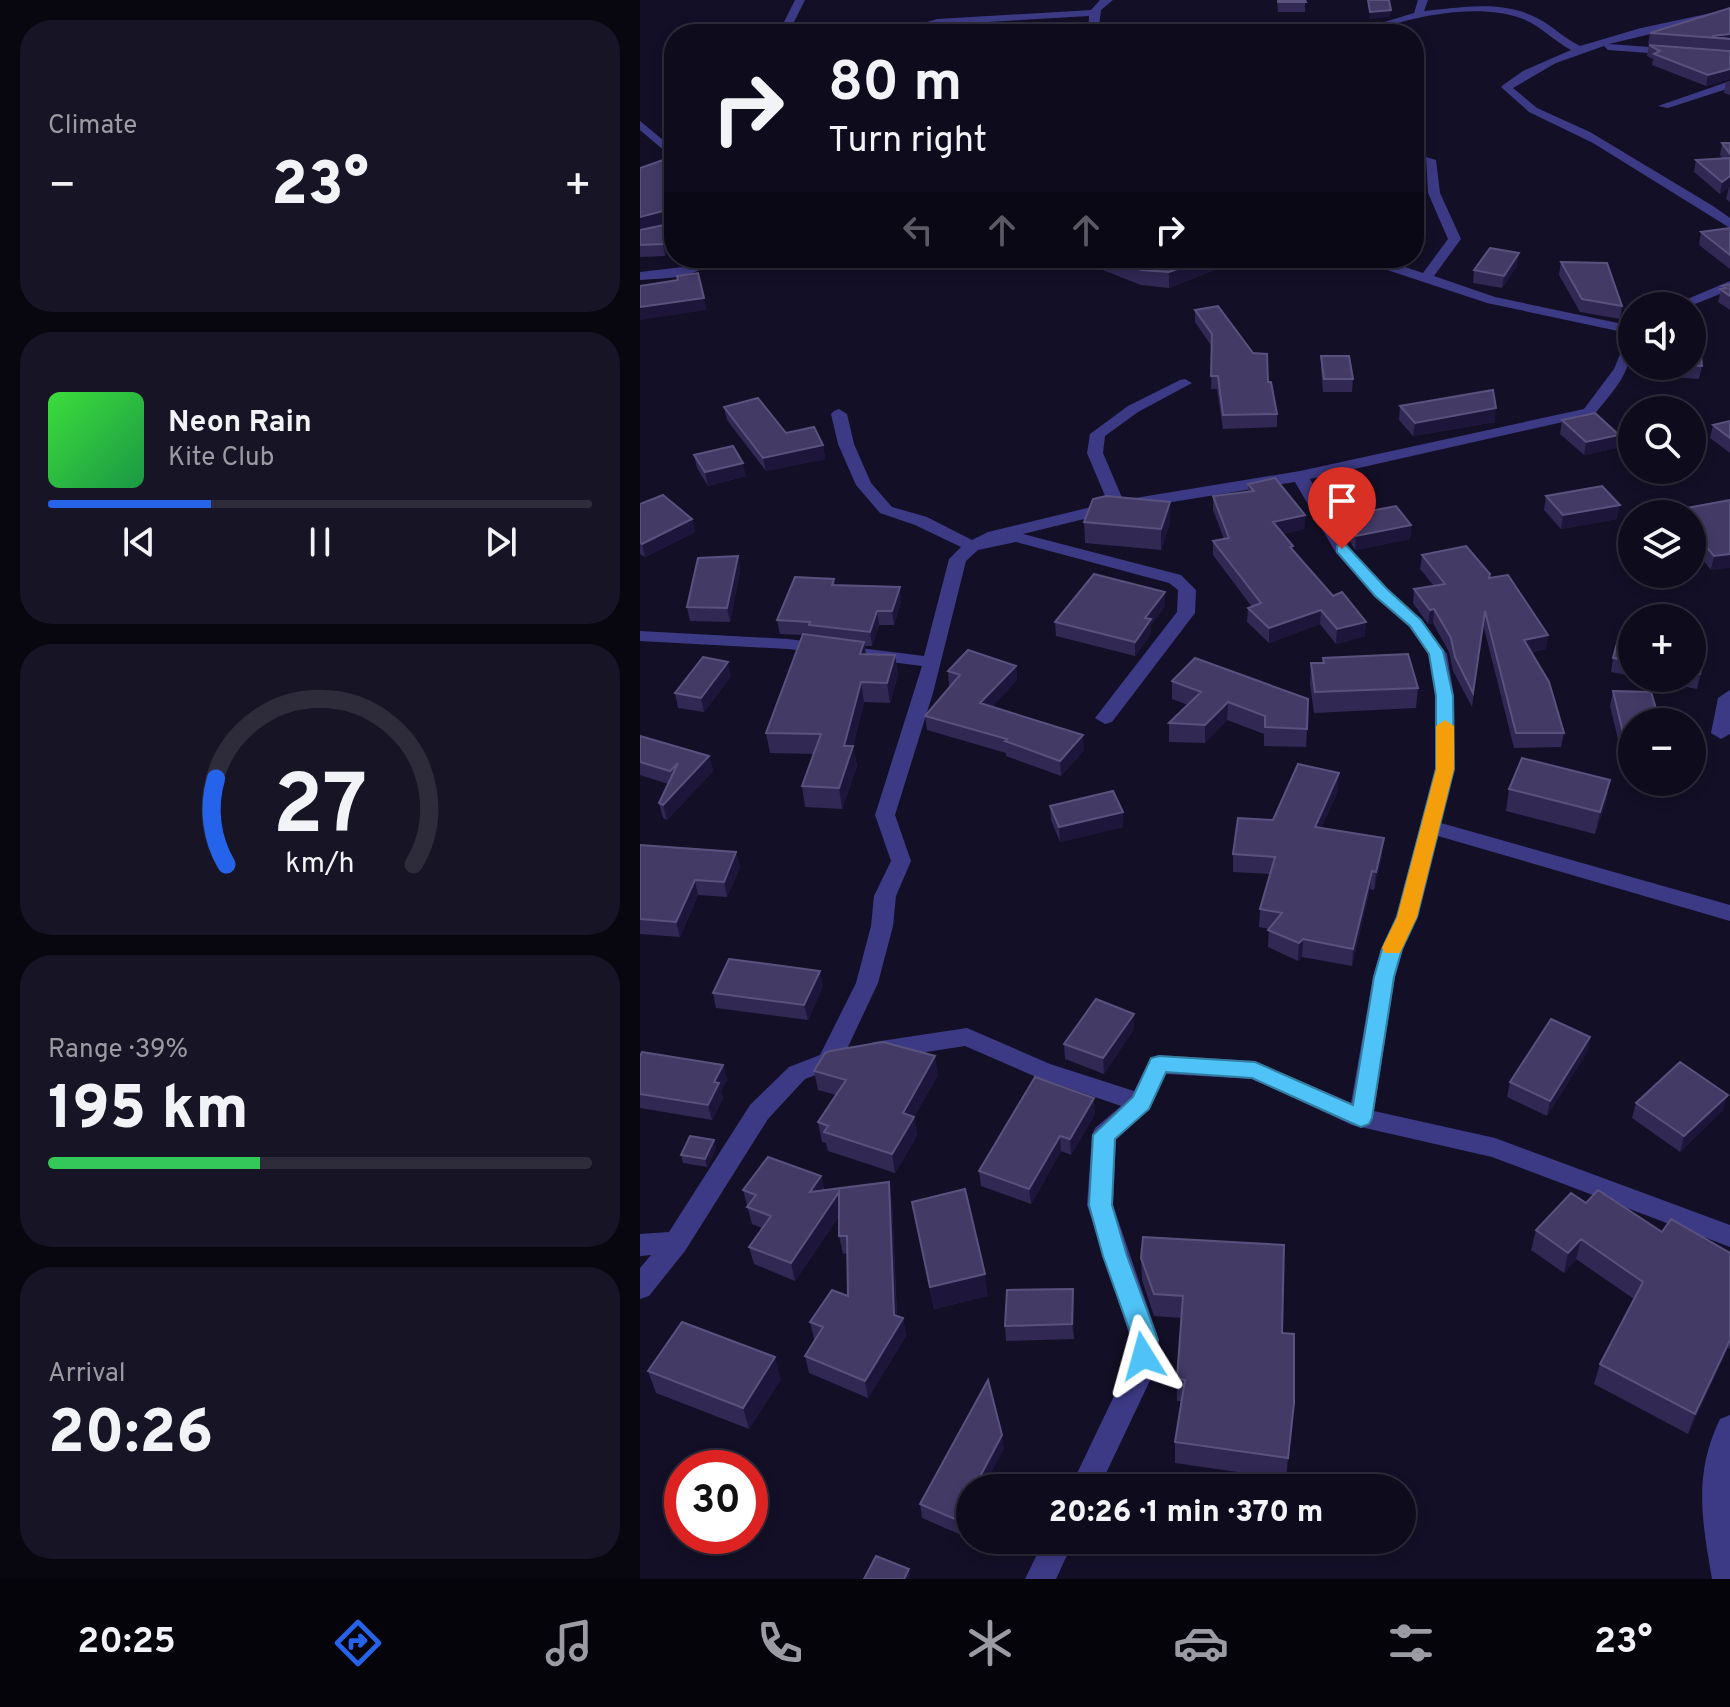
<!DOCTYPE html>
<meta charset="utf-8">
<style>
body{margin:0;font-family:Overpass,sans-serif;background:#171425;color:#f1f3f6;height:100vh;display:flex;flex-direction:column;font-size:30px;white-space:nowrap}
*{box-sizing:border-box;margin:0}
p{font-size:26px;color:#9b9ba3}
.icon{flex:none;width:44px;height:44px;fill:none;stroke:currentColor;stroke-width:2;stroke-linecap:round;stroke-linejoin:round}
.map{position:relative;flex:1;overflow:hidden}
.sheet{display:flex;flex-direction:column;gap:20px;padding:20px;background:#08060f;width:640px}
.sheet>*{flex:none}
.top-card{position:absolute;left:24px;top:24px;width:760px;height:244px;border-radius:32px;box-shadow:0 4px 12px #0003,0 0 0 2px #2e2b3b;background:#0e0b1c;color:#f1f3f6;overflow:hidden}
.tools{position:absolute;left:978px;top:292px;display:grid;gap:16px}
.tools a{display:grid;place-items:center;width:88px;height:88px;border-radius:50%;background:#0e0b1c;box-shadow:0 4px 12px #0003,0 0 0 2px #2e2b3b;font-size:40px}
.speed{position:absolute;left:24px;top:1450px;display:flex;gap:16px;font-size:40px;font-weight:700;text-align:center}
.speed>*{display:grid;place-content:center;width:104px;height:104px;border-radius:50%;background:#0e0b1c;box-shadow:0 4px 12px #0003,0 0 0 2px #2e2b3b;line-height:1}
.speed .limit{border:12px solid #d22;background:#fff;color:#111}
.pin{position:absolute;display:grid;place-items:center;width:68px;height:68px;color:#fff;margin:-82px -34px;border-radius:50% 50% 50% 0;rotate:-45deg;box-shadow:0 0 8px #0007}
.pin .icon{rotate:45deg}
.me{position:absolute;width:88px;margin:-44px;rotate:352deg;stroke-linejoin:round;filter:drop-shadow(0 0 6px #0008)}
.turn{display:flex;align-items:center;gap:28px;height:168px;padding:0 32px;font-size:36px}
.turn .icon{width:104px;height:104px;stroke-width:2.5}
.turn b{display:block;font-size:56px;line-height:68px}
.lanes{display:flex;align-items:center;height:76px;padding:0 32px;background:#0003;justify-content:center;gap:40px;direction:ltr}
.lanes .off{opacity:.35}
.big{font-size:60px;font-weight:800;line-height:1.1}
.sheet .card{flex:1;display:flex;flex-direction:column;justify-content:center;gap:12px;min-width:0;padding:0 28px;border-radius:32px;background:#171425}
.sheet .dial{align-items:center;gap:0}
.dial svg{height:208px;overflow:visible;fill:none;stroke:#2e2b3b;stroke-width:7;stroke-linecap:round;text-anchor:middle}
.dial text{fill:#f1f3f6;stroke:none}
.song{display:flex;align-items:center;gap:24px}
.cover{width:96px;height:96px;border-radius:12px;background:linear-gradient(135deg,hsl(120 70% 55%),hsl(140 70% 35%))}
.played{height:8px;border-radius:4px;background:linear-gradient(90deg,#2563eb 30%,#2e2b3b 30%)}
.keys{display:flex;justify-content:space-around;direction:ltr}
.heat{display:flex;justify-content:space-between;align-items:center;font-size:44px;direction:ltr}
.charge{height:12px;border-radius:6px;background:linear-gradient(90deg,#34c759 39%,#2e2b3b 0)}
.trip{position:absolute;left:316px;top:1474px;width:460px;height:80px;border-radius:40px;background:#0e0b1c;box-shadow:0 4px 12px #0003,0 0 0 2px #2e2b3b;font-weight:800;line-height:80px;text-align:center}
.menu{display:flex;height:128px;justify-content:space-around;align-items:center;background:#06040b;color:#9b9ba3}
.menu .icon{width:56px;height:56px}
.menu .selected{color:#2563eb}
.menu b{font-size:36px;color:#f1f3f6}
main{display:flex;flex:1;min-height:0}
.map>svg:first-child{display:block}
</style>
<main>
<section class="sheet">
<div class="card"><p>Climate</p>
<div class="heat"><a>−</a><b class="big">23°</b><a>+</a></div>
</div>
<div class="card">
<div class="song"><i class="cover"></i><div><b>Neon Rain</b><p>Kite Club</p></div></div>
<div class="played"></div>
<div class="keys"><svg class="icon" aria-label="previous" viewBox="0 0 24 24"><path d="M18 5L8 12l10 7zM5 5v14"/></svg><svg class="icon" aria-label="pause" viewBox="0 0 24 24"><path d="M8 5v14M16 5v14"/></svg><svg class="icon" aria-label="next" viewBox="0 0 24 24"><path d="M6 5l10 7-10 7zM19 5v14"/></svg></div>
</div>
<div class="card dial"><svg viewBox="0 0 100 80">
<path d="M14 69A42 42 0 1 1 86 69"/>
<path d="M14 69A42 42 0 0 1 10 36" stroke="#2563eb"/>
<text x="50" y="56" font-size="32" font-weight="700">27</text>
<text x="50" y="72" font-size="11">km/h</text>
</svg></div>
<div class="card"><p>Range · 39%</p><b class="big">195 km</b><div class="charge"></div></div>
<div class="card"><p>Arrival</p><b class="big">20:26</b></div>
</section>
<div class="map">
<svg width="1090" height="1579" viewBox="0 0 1090 1579">
<rect width="100%" height="100%" fill="#130f26"/>
<g fill="none" stroke-linecap="round" stroke-linejoin="round">
<path fill="#3d3a85" fill-rule="evenodd" d="M155,0H165L148,34H138Z
M460,0H473L461,10L458,34H448L449,16L297,25L263,34H246L297,19L451,10Z
M778,0H788L784,11C822,7 863,0 897,18C913,26 925,39 940,46L1001,28L1090,9V15L969,44L1090,53V59L968,50L964,46L916,63L873,88L897,108L950,132L1073,206L1090,218V228L953,143L889,112L861,87L863,85L883,71L931,50C914,41 901,26 883,19C852,7 810,11 778,18C753,23 731,34 705,34L774,13Z
M1090,81V88L1028,108L1018,106Z
M0,121L34,149V159L0,130Z
M786,157L796,160L800,193L821,239L794,276L855,297L992,326V334L847,303L720,261L718,258H738L783,273L808,239L788,193Z
M34,224V232L0,240V232Z
M60,258H75C57,279 26,278 0,280V272L43,267Z
M1090,281V290L1050,306H1031Z
M992,338C992,374 975,388 954,415L670,479L709,547L747,589L781,619L807,654L814,696L815,769L801,823L1090,905V921L798,836L778,917L763,949L755,977L734,1111L855,1138L1090,1225V1247L852,1157L712,1125L612,1079L526,1074L509,1110L476,1139L473,1205L519,1340L514,1372L459,1488H430L486,1371L491,1340L447,1205L452,1135L455,1128L481,1106L394,1076L325,1046L234,1060L226,1057L222,1051L226,1045L234,1042L327,1028L410,1064L494,1091L511,1058L519,1055L615,1061L711,1103L733,977L741,949L756,917L795,769L796,696L789,654L769,627L735,597L696,553L655,482L477,511L383,534L541,575L556,590L555,613L472,722L465,724L455,718L537,612L538,590L529,583L376,542L338,550L326,561L293,693L255,815L271,861L256,896L253,926L238,983L207,1049L214,1056L210,1062L165,1079L128,1119L45,1251L9,1296L0,1299V1268L11,1255L0,1256V1234L29,1232L110,1105L149,1067L180,1055L216,983L231,926L234,896L251,861L235,815L282,666L148,649L0,641V631L148,639L284,656L309,559L321,547L275,525L240,513L216,485L198,444L191,414L194,411L199,409L207,414L214,444L231,483L252,507L287,517L332,540L348,532L468,503L447,453L450,434L488,406L540,380L545,379L552,383L498,412L465,436L463,453L483,500L660,471L944,409L974,369L985,342Z
M1090,690V734L1081,739L1071,733L1078,698Z
M1090,1415V1579H1072C1062,1520 1053,1475 1080,1419Z
M404,1540H434L416,1579H385Z"/>
</g>
<path fill="#312854" d="M637,0H665V12H638Z
M1090,8V50L1008,44L1010,33Z
M1009,45L1090,51V79L1066,86L1012,65L1013,59L1007,56Z
M1090,81V95L1084,93L1086,82Z
M1082,143H1090V186L1080,194L1054,172L1056,160L1082,158L1080,155Z
M1089,187H1090V202L1086,199Z
M28,224L30,236L25,256L0,257V230Z
M1090,228V269L1059,245L1061,232Z
M460,258H587V265L529,288L501,285L460,269Z
M921,262L982,306L980,319L940,312L919,275Z
M877,266L862,288L833,283L834,270Z
M1090,284V310L1078,302L1082,286Z
M555,310L628,382L637,414V427L583,429L577,389H571L572,347L555,322Z
M1052,343L1062,366L1059,379L1009,375V366H1052Z
M681,356L713,379L712,392H683L681,369Z
M760,406L855,422L773,436L759,420Z
M84,407L146,433L183,445L185,459L126,471L87,420Z
M922,420L977,448L944,455L920,434Z
M1090,421V453L1070,438L1073,425Z
M54,455L106,476L68,486L57,468Z
M608,484L665,515L664,529L643,534L653,550L725,636L696,644L680,624L629,643L607,622L608,608L612,607L573,555V541L584,539L573,510V496L608,492Z
M906,496L977,519L921,529L904,510Z
M1090,500L1071,570L1052,547V514H1035L1036,510Z
M530,502V523L521,550L445,543L444,522Z
M0,504L52,519L55,532L5,557L0,554Z
M704,516L771,525L770,539L715,550L703,530Z
M782,555L849,578L906,649L892,652L924,733L921,747L874,748L843,624L832,707L813,671L809,652L793,623L788,624L773,603L774,589L794,586L780,569Z
M98,556L100,571L90,622L50,621L47,607Z
M194,579L195,585L261,602L254,625H239L232,646H225L226,654L255,655L258,675L250,703L224,702L213,746L217,766L202,809L165,807L162,786L174,754L130,753L126,733L162,635L140,634L137,620Z
M525,592V606L511,625V634L495,656L416,636L415,622Z
M992,639V676L971,672L973,658Z
M1052,650L1065,653L1057,689L1001,678H1052Z
M683,658L778,688L776,708L674,713L670,684L671,663H683Z
M376,666L377,680L352,707L444,750L421,776L366,756V753L287,730L285,716L311,686H309L308,671Z
M91,676L64,712L38,708L35,693Z
M532,681L667,729L666,747L624,746V734L587,720L565,743L529,742V723L548,705L532,699Z
M973,691L992,722V760H983L970,706Z
M0,736L69,756L73,771L27,820L23,818L19,803L28,784L0,775Z
M970,780L966,802L955,834L866,811L869,789Z
M698,791L681,828L742,856L734,890L730,889L712,966L662,957L658,961L628,947L629,929L619,927L620,909L630,874L593,872V854L633,820Z
M410,806L483,827L420,842L411,820Z
M0,845L96,852L100,867L87,897L58,895L40,937L0,934Z
M183,986L168,1020L76,1008L73,993Z
M494,1029L464,1074L425,1059L424,1044Z
M950,1037L947,1052L907,1116L867,1097L870,1082Z
M0,1056L83,1065L87,1080L81,1091L83,1098L72,1120L0,1108Z
M174,1071L298,1075L274,1117L277,1136L255,1173L188,1151L186,1143L182,1142L178,1122L196,1095L178,1090Z
M996,1103L1083,1110L1040,1152L992,1118Z
M455,1114L431,1155L421,1151L391,1204L341,1186L339,1171Z
M74,1140L76,1148L67,1167L43,1163L41,1155Z
M181,1176L184,1190L252,1199L257,1316L263,1318L266,1336L228,1398L169,1373L165,1356L175,1340L174,1339L170,1322L208,1296L207,1253L203,1254L199,1236V1216L155,1281L114,1264L109,1247L122,1228L112,1224L103,1190Z
M272,1202L348,1296L294,1309Z
M946,1203L1022,1232L1090,1253V1349L1088,1348L1048,1434L954,1384L960,1364L994,1299L936,1259L924,1273L891,1250L896,1230Z
M501,1258L642,1333L654,1403L646,1479L535,1463V1442L542,1401H537V1379L542,1318L514,1316L502,1280Z
M434,1304V1339L366,1341L365,1326Z
M8,1371L141,1379L109,1429L16,1393Z
M364,1449L330,1488V1514L319,1534L282,1518L280,1504Z"/>
<path fill="#1d163a" d="M751,10L750,17L729,19L730,12Z
M1090,34V39L1072,36Z
M1090,69V79L1066,86L1068,75Z
M1090,176V186L1080,194L1082,182Z
M34,203V221L0,230V217Z
M28,224L30,236L25,256L23,244Z
M879,253L877,266L862,288L864,276Z
M568,258H587V265L529,288V272Z
M64,298L67,310L0,320V307Z
M856,408L855,422L773,436L775,423Z
M979,435L977,448L944,455L946,442Z
M183,445L185,459L126,471L123,458Z
M103,463L106,476L68,486L65,472Z
M530,502V523L521,550V529Z
M980,505L977,519L921,529L923,515Z
M665,515L664,529L633,536V522Z
M52,519L55,532L5,557L2,544Z
M771,525L770,539L715,550L716,536Z
M1090,554V568L1071,570L1074,556Z
M98,556L100,571L90,622L87,608Z
M260,587L261,602L254,625L252,611Z
M525,592V606L511,625V634L495,656V642L505,618Z
M794,609L793,623L788,624L790,610Z
M681,610L680,624L629,643V628Z
M237,611L239,625L232,646L230,632Z
M726,622L725,636L696,644L697,629Z
M908,635L906,649L882,653L884,640Z
M224,642L227,662L220,654Z
M255,655L258,675L250,703L247,683Z
M88,662L91,676L64,712L61,698Z
M376,666L377,680L342,718L340,703Z
M221,682L224,702L211,753L213,746L217,766L202,809L199,788L204,746Z
M588,702L587,720L565,743V725Z
M443,735L444,750L421,776L420,761Z
M69,756L73,771L27,820L23,805Z
M699,773L698,791L674,844L675,827Z
M970,780L966,802L955,834L960,812Z
M483,812V827L420,842L419,827Z
M744,838L742,856L734,890L736,872Z
M96,852L100,867L87,897L84,882Z
M732,871L730,889L712,966L713,949Z
M55,880L58,895L40,937L36,922Z
M663,939L662,957L658,961L659,943Z
M180,971L183,986L168,1020L164,1005Z
M494,1014V1029L464,1074L463,1058Z
M950,1037L947,1052L907,1116L910,1101Z
M295,1056L298,1075L274,1117L277,1136L255,1173L252,1154L263,1113Z
M83,1065L87,1080L81,1091L83,1098L72,1120L68,1105L74,1082Z
M1088,1095L1083,1110L1040,1152L1044,1136Z
M454,1098L455,1114L431,1155L430,1139Z
M420,1136L421,1151L391,1204L389,1189Z
M74,1140L76,1148L67,1167L65,1159Z
M181,1176L184,1194L170,1192Z
M249,1182L252,1199L257,1328L263,1318L266,1336L228,1398L225,1381L254,1315Z
M199,1192L203,1210L155,1281L151,1263Z
M941,1239L936,1259L924,1273L928,1253Z
M345,1274L348,1296L294,1309L290,1287Z
M433,1289L434,1304V1339L432,1324Z
M1090,1340L1088,1348L1048,1434L1055,1414Z
M135,1357L141,1379L109,1429L103,1408Z
M654,1403L653,1425L646,1479L648,1458Z
M362,1435L364,1449L343,1488H334Z
M330,1495V1514L319,1534L317,1520Z
M269,1569L270,1576L269,1579H264Z"/>
<path fill="#433a66" stroke="#5a527e" stroke-width="2" d="M638,0H665L666,2H638Z
M728,0H749L751,10L730,12Z
M1090,8V34L1072,36L1090,39L1010,33Z
M1009,45L1090,51V69L1068,75L1014,54L1020,51Z
M1082,143H1090V154Z
M1090,158V176L1082,182L1056,160Z
M26,159L34,162V203L31,209L0,217V168Z
M28,224L23,244L0,245V230Z
M1090,228V255L1061,232Z
M850,248L879,253L864,276L834,270Z
M469,258H568L529,272L501,270Z
M921,262L967,263L982,306L942,299Z
M58,273L64,298L0,307V286L38,280L37,276Z
M1090,284V296L1080,289L1086,288L1082,286Z
M578,306L613,353L627,354L628,382H631L637,414L583,415L578,376H571L572,334L555,310Z
M1052,343L1060,344L1062,366L1052,365Z
M681,356H709L713,379H684Z
M853,390L856,408L775,423L760,406Z
M118,398L146,433L174,427L183,445L123,458L84,407Z
M955,413L979,435L946,442L922,420Z
M1090,421V438L1073,425Z
M93,446L103,463L65,472L54,455Z
M635,478L665,515L633,522L653,546L650,547L693,596L702,592L726,622L697,629L681,610L629,628L608,608L621,603L573,541L589,538L573,496L614,491L608,484Z
M962,486L980,505L923,515L906,496Z
M23,495L52,519L2,544L0,542V504Z
M466,496L530,502L521,529L444,522L453,499Z
M1090,500V554L1074,556L1052,530V514H1039L1036,510Z
M756,506L771,525L716,536L704,516Z
M826,546L850,574L849,578L868,575L908,635L884,640L909,682L924,733H876L845,611L833,693L815,657L811,638L794,609L790,610L774,589L805,584L782,555Z
M98,556L87,608L47,607L58,558Z
M454,574L525,592L505,618L511,619L495,642L415,622Z
M155,577L194,579L192,585L260,587L252,611H237L230,632L169,625L170,622L137,620Z
M163,634L224,642L220,654L255,655L247,683L221,682L204,746H213L199,788L162,786L181,734L126,733Z
M979,636L992,639V661L973,658Z
M328,650L376,666L340,703L443,735L420,761L365,741L367,739L285,716L320,675L308,671Z
M1052,650L1065,653L1060,674L1052,673Z
M768,654L778,688L675,692L671,663H684L683,658Z
M63,657L88,662L61,698L35,693Z
M555,658L668,699L667,729L625,727V716L588,702L565,725L529,723L561,692L532,681Z
M973,691L1011,692L1020,722H992V745H986Z
M0,736L69,756L23,805L19,803L38,763L30,771L0,762Z
M882,758L970,780L960,812L869,789Z
M658,764L699,773L675,827L744,838L736,872L732,871L713,949L663,939L659,943L628,930L642,913L620,909L635,857L593,854L598,818L633,820Z
M473,791L483,812L419,827L410,806Z
M0,845L96,852L84,882L55,880L36,922L0,919Z
M89,959L180,971L164,1005L73,993Z
M456,999L494,1014L463,1058L424,1044Z
M911,1019L950,1037L910,1101L870,1082Z
M243,1042L295,1056L263,1113L274,1117L252,1154L184,1132L188,1126L178,1122L206,1080L174,1071L185,1053L190,1051Z
M2,1052L83,1065L74,1082L79,1083L68,1105L0,1094V1056Z
M1040,1062L1088,1095L1044,1136L996,1103Z
M395,1077L454,1098L430,1139L420,1136L389,1189L339,1171Z
M50,1136L74,1140L65,1159L41,1155Z
M128,1157L181,1176L170,1192L249,1182L254,1315L263,1318L225,1381L165,1356L183,1327L170,1322L192,1290L208,1296L207,1236H199V1192L151,1263L109,1247L131,1216L107,1207L116,1195L103,1190Z
M325,1189L345,1274L290,1287L272,1202Z
M958,1190L1022,1232L1031,1219L1090,1253V1340L1055,1414L960,1364L1003,1282L941,1239L928,1253L896,1230L931,1193L946,1203Z
M503,1237L644,1245L642,1333L654,1334V1403L648,1458L535,1442L545,1380L537,1379L543,1296L514,1294L501,1258Z
M433,1289L432,1324L365,1326L367,1290Z
M42,1322L135,1357L103,1408L8,1371Z
M348,1380L362,1435L334,1488H330V1495L317,1520L280,1504Z
M236,1556L269,1569L264,1579H224Z"/>
<path fill="#4fc3f7" stroke="#337fa1" stroke-width="2" d="M702,544L707,546L747,589L781,620L803,651L813,696L814,769L777,917L762,949L754,977L732,1118L729,1124L721,1127L714,1124L612,1078L526,1072L509,1109L475,1139L472,1205L487,1256L518,1340L511,1364L503,1367L494,1364L490,1356L493,1340L463,1256L449,1205L453,1135L493,1097L511,1058L519,1056L615,1062L713,1105L734,977L742,949L757,917L796,769V696L789,654L770,626L735,596L697,552V546Z"/>
<path fill="#f59e0b" d="M805,720L814,726V769L777,917L760,953H745L742,948L757,917L796,769V726Z"/>
</svg>
<div class="tools">
<a><svg class="icon" aria-label="sound" viewBox="0 0 24 24"><path d="M4 9h4l5-4v14l-5-4H4zM17 9q2 3 0 6"/></svg></a>
<a><svg class="icon" aria-label="search" viewBox="0 0 24 24"><circle cx="10" cy="10" r="6"/><path d="M15 15l6 6"/></svg></a>
<a><svg class="icon" aria-label="layers" viewBox="0 0 24 24"><path d="M12 4l9 5-9 5-9-5zM3 14l9 5 9-5"/></svg></a>
<a>+</a>
<a>−</a>
</div>
<div class="speed"><div class="limit">30</div></div>
<div class="pin" style="left:702px;top:549px;background:#d93025"><svg class="icon" aria-label="arrive" viewBox="0 0 24 24"><path d="M6 21V4h12l-3 4 3 4H6"/></svg></div>
<svg class="me" style="left:503px;top:1356px" viewBox="-20 -20 40 40"><path d="M0-17L14 15 0 8-14 15z" fill="#4fc3f7" stroke="#fff" stroke-width="4"/></svg>
<div class="trip">20:26 · 1 min · 370 m</div>
<div class="top-card">
<div class="turn"><svg class="icon" aria-label="right" viewBox="0 0 24 24"><path d="M7 20v-9h11M14 6l5 5-5 5"/></svg><div><b>80 m</b>Turn right</div></div>
<div class="lanes"><svg class="icon off" aria-label="left" viewBox="0 0 24 24"><path d="M17 20v-9H6M10 6l-5 5 5 5"/></svg><svg class="icon off" aria-label="ahead" viewBox="0 0 24 24"><path d="M12 20V5M6 11l6-6 6 6"/></svg><svg class="icon off" aria-label="ahead" viewBox="0 0 24 24"><path d="M12 20V5M6 11l6-6 6 6"/></svg><svg class="icon" aria-label="right" viewBox="0 0 24 24"><path d="M7 20v-9h11M14 6l5 5-5 5"/></svg></div>
</div>
</div>
</main>
<nav class="menu">
<b>20:25</b>
<svg class="icon selected" aria-label="directions" viewBox="0 0 24 24"><path d="M12 3l9 9-9 9-9-9zM9 14v-3h6M13 9l2 2-2 2"/></svg>
<svg class="icon" aria-label="music" viewBox="0 0 24 24"><path d="M9 18V5l10-2v13"/><circle cx="6" cy="18" r="3"/><circle cx="16" cy="16" r="3"/></svg>
<svg class="icon" aria-label="phone" viewBox="0 0 24 24"><path d="M5 4h4l2 5-3 2q2 4 5 5l2-3 5 2v4C11 20 4 13 5 4z"/></svg>
<svg class="icon" aria-label="climate" viewBox="0 0 24 24"><path d="M12 3v18M4 7l16 10M4 17L20 7"/></svg>
<svg class="icon" aria-label="car" viewBox="0 0 24 24"><path d="M5 17H2v-5l4-1 3-4h7l3 4 3 1v5h-3M9 17h6M6 11h13"/><circle cx="7" cy="17" r="2"/><circle cx="17" cy="17" r="2"/></svg>
<svg class="icon" aria-label="filters" viewBox="0 0 24 24"><path d="M4 7h16M4 17h16"/><circle cx="9" cy="7" r="2"/><circle cx="15" cy="17" r="2"/></svg>
<b>23°</b>
</nav>
